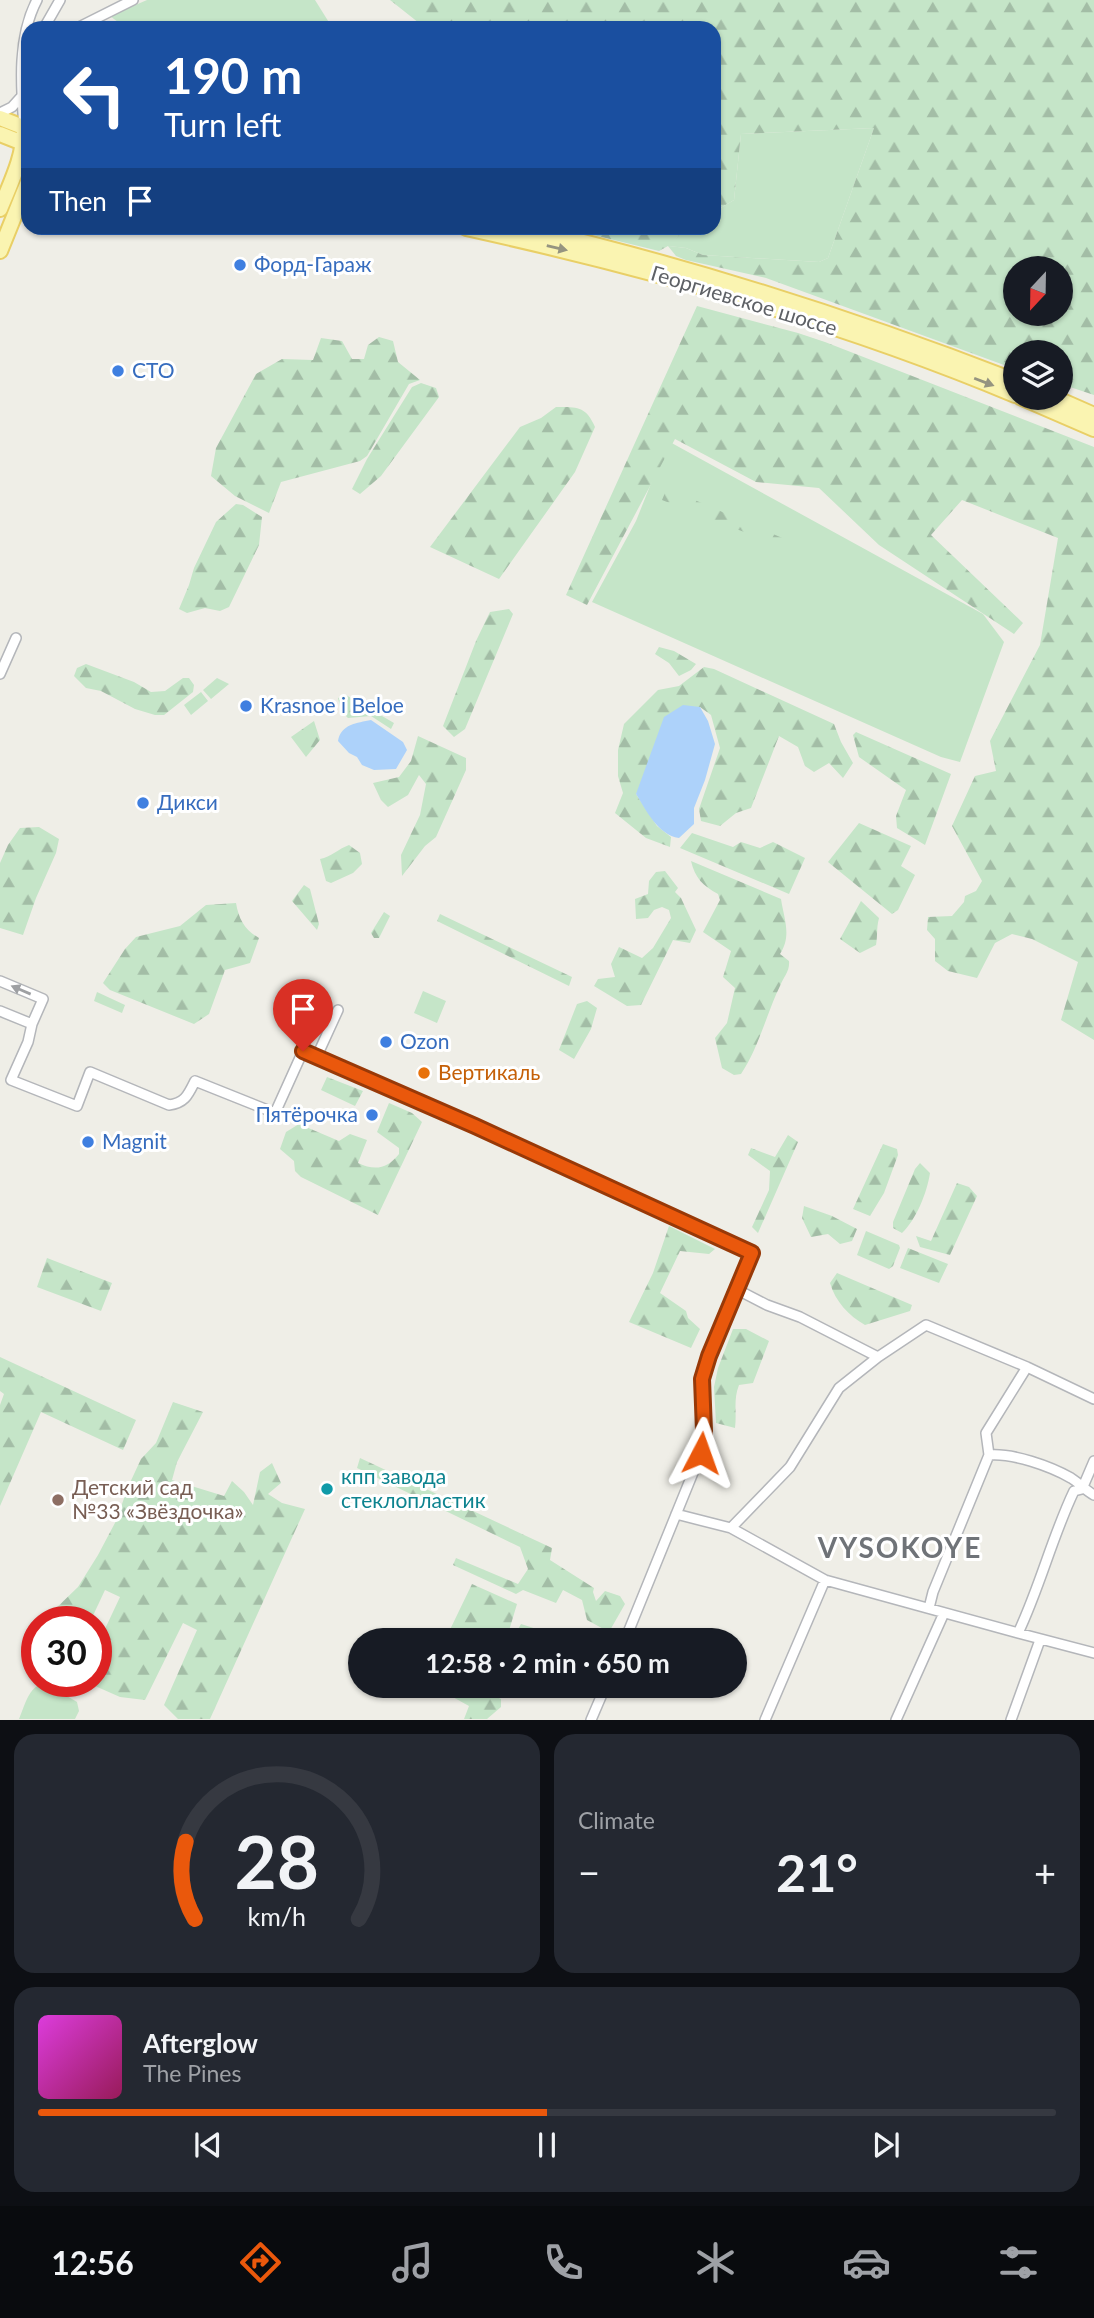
<!DOCTYPE html>
<meta charset="utf-8">
<style>
body{margin:0;font-family:Lato,sans-serif;background:#242831;color:#f1f3f6;height:100vh;display:flex;flex-direction:column;font-size:26px;white-space:nowrap}
*{box-sizing:border-box;margin:0}
p{font-size:23px;color:#9ea1a6}
.icon{flex:none;width:38px;height:38px;fill:none;stroke:currentColor;stroke-width:2;stroke-linecap:round;stroke-linejoin:round}
.map{position:relative;height:1720px;overflow:hidden}
.panel{display:flex;flex-direction:column;gap:14px;padding:14px;background:#0d0f14;flex:1}
.panel>*{flex:none}
.banner{position:absolute;left:21px;top:21px;width:700px;height:214px;border-radius:21px;box-shadow:0 2px 5px #0004;background:#1a4fa0;color:#fff;overflow:hidden}
.needle{width:46px;rotate:202deg}
.controls{position:absolute;left:1003px;top:256px;display:grid;gap:14px}
.controls a{display:grid;place-items:center;width:70px;height:70px;border-radius:50%;background:#171b24;box-shadow:0 2px 5px #0004;font-size:35px}
.speed{position:absolute;left:21px;top:1606px;display:flex;gap:14px;font-size:35px;font-weight:700;text-align:center}
.speed>*{display:grid;place-content:center;width:91px;height:91px;border-radius:50%;background:#171b24;box-shadow:0 2px 5px #0004;line-height:1}
.speed .limit{border:10px solid #d22;background:#fff;color:#111}
.pin{position:absolute;display:grid;place-items:center;width:60px;height:60px;color:#fff;margin:-72px -30px;border-radius:50% 50% 50% 0;rotate:-45deg;box-shadow:0 0 7px #0007}
.pin .icon{rotate:45deg}
.me{position:absolute;width:77px;margin:-38px;rotate:4deg;stroke-linejoin:round;filter:drop-shadow(0 0 5px #0008)}
.turn{display:flex;align-items:center;gap:24px;height:147px;padding:0 28px;font-size:32px}
.turn .icon{width:91px;height:91px;stroke-width:2.5}
.turn b{display:block;font-size:49px;line-height:60px}
.then{display:flex;align-items:center;height:66px;padding:0 28px;background:#0003;gap:14px;font-size:26px}
.big{font-size:52px;font-weight:700;line-height:1.1}
.panel .tile{flex:1;display:flex;flex-direction:column;justify-content:center;gap:10px;min-width:0;padding:0 24px;border-radius:21px;background:#242831}
.panel .dial{align-items:center;gap:0}
.dial svg{height:182px;overflow:visible;fill:none;stroke:#363941;stroke-width:7;stroke-linecap:round;text-anchor:middle}
.dial text{fill:#f1f3f6;stroke:none}
.song{display:flex;align-items:center;gap:21px}
.cover{width:84px;height:84px;border-radius:10px;background:linear-gradient(135deg,hsl(300 70% 55%),hsl(330 70% 35%))}
.played{height:7px;border-radius:4px;background:linear-gradient(90deg,#ea580c 50%,#363941 50%)}
.keys{display:flex;justify-content:space-around;direction:ltr}
.heat{display:flex;justify-content:space-between;align-items:center;font-size:38px;direction:ltr}
.panel .tiles{flex:1;display:grid;gap:14px;grid-template-columns:1fr 1fr}
.tile:last-child{grid-column:span 2}
.trip{position:absolute;left:348px;top:1628px;width:399px;height:70px;border-radius:35px;background:#171b24;box-shadow:0 2px 5px #0004;font-weight:700;line-height:70px;text-align:center}
.tabs{display:flex;height:112px;justify-content:space-around;align-items:center;background:#090b0e;color:#9ea1a6}
.tabs .icon{width:49px;height:49px}
.tabs .active{color:#ea580c}
.tabs b{font-size:32px;color:#f1f3f6}
.map>svg:first-child{display:block}
</style>
<div class="map">
<svg width="1094" height="1720" viewBox="0 0 1094 1720">
<defs>
<pattern id="forest-firs" width="22" height="20" patternUnits="userSpaceOnUse" patternTransform="scale(1.75)"><rect width="22" height="20" fill="#c5e5c8"/><path d="M5 1l3.5 6h-7zM16 11l3.5 6h-7z" fill="#a3bda6"/></pattern>
</defs>
<rect width="100%" height="100%" fill="#efeee7"/>
<path fill="#c5e5c8" d="M147,0H315L330,24L327,28H126L110,16Z
M874,128L828,258L819,262L703,255L686,248L668,246L686,228H714V212L734,200L741,134Z
M668,441L983,614L1004,642L960,762L941,757L592,602L636,521Z
M217,678L229,684L211,699L203,690Z
M201,692L208,701L191,715L184,705Z
M423,991L446,1001L437,1023L414,1013Z
M97,992L125,1005L122,1013L94,1001Z
M45,1683L77,1702L79,1711L75,1719H19C25,1706 28,1686 45,1683Z"/>
<path fill="url(#forest-firs)" fill-rule="evenodd" d="M390,0H1094V395L1061,384L1060,352H1015V369L766,278L686,260L676,256L668,246L659,251L565,228H686L669,246L686,248L703,255L819,262L828,258L874,128L741,134L734,200L714,212V28H418L419,23ZM1015,268H1060V313H1015Z
M697,306L798,333L825,342L1094,447V1040L1061,1020L1078,962L1032,939L1012,934L995,943L977,978L948,971L935,961V939L927,930L928,917L952,916L964,902L965,896L976,891L982,881L952,826L975,776L996,771L990,741L1040,645L1058,538L962,500L931,535L1023,623L1014,634L879,545L819,488L756,482L675,439L587,605L566,595Z
M379,337L393,341L398,362L420,380L409,384L367,456L360,461L281,482L269,513L235,496L211,476L216,448L256,374L282,359L313,360L321,338L342,341L352,359H364L368,345Z
M421,383L436,388L439,397L381,476L360,494L352,489L367,459L412,387Z
M556,407C577,407 586,406 595,427L575,472L499,579L430,547L520,427L541,418Z
M667,488L794,543L790,550L662,500Z
M236,504L243,505L262,517L259,545L229,607L220,611L205,608L187,613L179,609L189,585L194,568L216,522Z
M509,609L513,614L465,729L454,737L443,726L476,641L490,612Z
M659,647L674,651L696,664L691,670L679,676L669,663L655,654Z
M86,664L134,682L151,692L165,691L183,678H189L194,685L193,692L164,715H155L135,709L101,691L86,688L74,676L77,668Z
M704,667L714,669L834,724L841,742L853,763L843,778L829,763L814,772L805,766L798,747L779,736L751,808L736,813L720,826L701,821L699,809L720,748L711,715L700,707L636,794L657,826L671,837L670,847L646,838L615,813L623,793L618,776V750L624,724L658,690L679,686Z
M346,695L394,723L391,729L371,716L348,718L341,711L338,698Z
M314,721L320,740L306,757L291,737Z
M856,732L951,774L925,845L897,828L896,816L906,790L859,757L853,735Z
M418,736L466,758V770L436,837L425,846L402,876L401,855L420,815L426,784L419,775L408,795L388,807L381,800L373,783L399,777L411,761Z
M859,823L911,846L901,866L915,875L898,910L892,914L828,862Z
M39,827L59,839L56,853L36,898L23,935L0,928V863L8,845L20,828Z
M692,833L733,847L741,842L760,848L773,842L805,858L789,894L680,848Z
M349,845L360,853L362,864L353,873L331,883L326,881L320,859C331,857 338,849 349,845Z
M691,861L781,899C784,919 792,936 780,954L789,961C790,971 784,976 780,986C766,1015 759,1047 741,1074L734,1075L722,1068L715,1038L727,1023L735,988L723,977L731,951L703,932L720,900L718,894C703,886 695,878 691,861Z
M665,871L678,888L675,892L681,898L696,930L690,943L673,940L641,1005L627,1006L594,986L598,979L615,977L611,964L619,947L642,958L653,948L671,918L669,910L662,907L654,910L648,918L636,919L635,899L648,894L649,881L656,872Z
M304,885L310,889L319,924L317,930L292,901Z
M861,901L879,918C876,930 878,934 876,945L860,953L840,939Z
M236,903C239,920 245,930 259,938L250,963L225,970L209,1014L194,1024L110,990L103,983L125,949L136,937L180,926L206,905Z
M384,912L390,916L379,938H374L371,933Z
M440,914L572,977L569,986L437,921Z
M587,1001L597,1008L591,1029L574,1059L559,1050L577,1004Z
M327,1077L363,1091L355,1106L321,1090Z
M389,1103L412,1113L422,1122L378,1215L301,1177L295,1171L294,1161L280,1149L286,1132L299,1124L339,1141L350,1134L367,1140L358,1163C375,1171 387,1169 399,1154V1148L377,1132Z
M788,1135L798,1142L758,1233L752,1227L769,1190L770,1171L748,1155L751,1148L775,1157Z
M883,1144L897,1149L898,1155L884,1193L870,1216L853,1209Z
M920,1163L930,1173C927,1193 916,1220 902,1233L893,1228V1222L915,1169Z
M957,1183L969,1187L977,1196L950,1255L920,1247L916,1236L931,1241Z
M804,1206L832,1216L857,1229L852,1241L840,1244L828,1234L811,1237L802,1218Z
M669,1226L715,1249L709,1254L680,1251L660,1293L686,1311L688,1318L700,1329L691,1348L629,1322L653,1273Z
M866,1231L899,1245L900,1248L893,1266L889,1269L857,1255Z
M908,1248L948,1264L939,1283L900,1268Z
M47,1258L112,1283L101,1311L37,1287Z
M837,1273L912,1305L910,1311L865,1325C849,1316 835,1301 830,1283Z
M733,1329H746L769,1341L753,1383L739,1385C733,1400 737,1412 735,1428L716,1423L714,1387L718,1368Z
M0,1357L136,1420L123,1450L41,1412L0,1506V1405L4,1394L0,1391Z
M173,1402L203,1412L177,1462L172,1480L224,1496L232,1481L244,1492L253,1505L260,1472L272,1463L281,1483L268,1494L282,1503L305,1509L210,1719H178L164,1705L197,1630L183,1623L145,1700L120,1697L86,1682H96V1648L120,1597L105,1590L90,1622H60L59,1617L51,1613L78,1587L98,1555L116,1521L128,1487L141,1459L156,1443Z
M360,1458L552,1548L550,1560L594,1588L593,1592L596,1601L605,1591L620,1596L625,1604L609,1632L587,1620L582,1600L563,1590L556,1603L523,1590L516,1594L453,1565L456,1558L518,1584L528,1569L520,1547L357,1468Z
M472,1584L517,1604L508,1634L502,1640H487L468,1632L456,1640H445Z
M521,1624L546,1632L554,1640H512Z
M431,1685H471L501,1699V1707L487,1719H464L469,1706Z"/>
<path fill="#add2fa" d="M683,705L700,707L708,721L715,744L705,780L694,808V824L679,838C658,835 646,810 636,794L664,717Z
M371,720L403,742L407,750L396,769L374,770L362,765L357,757L349,753L338,741C341,724 357,723 371,720Z"/>
<g fill="none" stroke-linecap="round" stroke-linejoin="round">
<g stroke="#b4b6ba" stroke-width="12">
<path id="minor" d="M44,28L60,0
M77,28L133,0
M0,113L12,107L21,97
M24,128C21,86 17,38 37,0
M0,674L16,638
M0,981L43,999L32,1024L28,1042L11,1080L77,1106L90,1072L169,1105C185,1103 188,1095 195,1081L275,1113L303,1051L475,1126L752,1253L709,1356L702,1379L704,1431L701,1453L625,1640
M0,1011L32,1024
M317,1056L338,1010
M736,1289L767,1305L800,1317L878,1357
M989,1455C1013,1453 1050,1466 1071,1478C1079,1483 1085,1490 1094,1495
M676,1514L731,1528L825,1580L1018,1633C1040,1587 1052,1537 1074,1491L1082,1489L1094,1461
M731,1528L790,1467L839,1388L878,1357L926,1325L1027,1367L1094,1399
M929,1608L933,1592L989,1455L986,1433L1027,1367
M1018,1633L1094,1653
M591,1720L606,1685
M765,1720L825,1580
M896,1720L944,1613
M1011,1720L1040,1640"/>
</g>
<g stroke="#e9cf66" stroke-width="18">
<path id="primary" d="M0,118L28,129
M0,134L28,145
M0,209C11,182 24,157 24,128
M466,228C653,269 838,321 1015,395
M526,228C693,267 855,319 1015,381
M0,251L28,182
M1020,397L1094,429
M1053,397L1094,415"/>
</g>
<use href="#minor" stroke="#fff" stroke-width="9"/>
<use href="#primary" stroke="#faf4b1" stroke-width="14"/>
</g>
<defs><path id="oneway-solid" d="M-6-.8H1V-3.2L6.5 0L1 3.2V.8H-6Z" transform="scale(1.75)"/></defs>
<g fill="#959480">
<use href="#oneway-solid" transform="translate(557 248) rotate(13)"/>
<use href="#oneway-solid" transform="translate(984 382) rotate(21)"/>
</g>
<use fill="#9ea0a3" href="#oneway-solid" transform="translate(21 990) rotate(-157)"/>
<g fill="none" stroke-linecap="round" stroke-linejoin="round">
<g stroke="#983908" stroke-width="18">
<path id="route" d="M303,1051L475,1126L752,1253L709,1356L702,1379L704,1431L701,1453"/>
</g>
<use href="#route" stroke="#ea580c" stroke-width="12"/>
</g>
<g fill="#3f7fe0" stroke="#fff" stroke-width="2.5">
<circle cx="240" cy="265" r="7"/>
<circle cx="118" cy="371" r="7"/>
<circle cx="246" cy="706" r="7"/>
<circle cx="143" cy="803" r="7"/>
<circle cx="386" cy="1042" r="7"/>
<circle cx="372" cy="1115" r="7"/>
<circle cx="88" cy="1142" r="7"/>
</g>
<circle fill="#e8710a" stroke="#fff" stroke-width="2.5" cx="424" cy="1073" r="7"/>
<circle fill="#0f9aa8" stroke="#fff" stroke-width="2.5" cx="327" cy="1489" r="7"/>
<circle fill="#8d6e63" stroke="#fff" stroke-width="2.5" cx="58" cy="1500" r="7"/>
<g text-anchor="middle" stroke-width="6" stroke-linejoin="round" paint-order="stroke">
<g font-size="21" fill="#366cbe" stroke="#fff" text-anchor="start">
<text x="254" y="272">Форд-Гараж</text>
<text x="132" y="378">СТО</text>
<text x="260" y="713">Krasnoe i Beloe</text>
<text x="157" y="810">Дикси</text>
<text x="400" y="1049">Ozon</text>
<text x="358" y="1122" text-anchor="end">Пятёрочка</text>
<text x="102" y="1149">Magnit</text>
</g>
<g font-size="21" fill="#5e6166" stroke="#fff">
<text transform="translate(744 301) rotate(17)" y="7">Георгиевское шоссе</text>
</g>
<g font-size="21" fill="#c56008" stroke="#fff" text-anchor="start">
<text x="438" y="1080">Вертикаль</text>
</g>
<g font-size="21" fill="#0d838f" stroke="#fff" text-anchor="start">
<text x="341" y="1484">кпп завода<tspan x="341" dy="24">стеклопластик</tspan></text>
</g>
<g font-size="21" fill="#785e54" stroke="#fff" text-anchor="start">
<text x="72" y="1495">Детский сад<tspan x="72" dy="24">№33 «Звёздочка»</tspan></text>
</g>
<g font-size="28" font-weight="bold" letter-spacing="2" fill="#6f7378" stroke="#fff">
<text x="900" y="1558">VYSOKOYE</text>
</g>
</g>
</svg>
<div class="controls">
<a><svg class="needle" viewBox="-14 -14 28 28"><path d="M0-13l5 13h-10z" fill="#e53935"/><path d="M0 13l5-13h-10z" fill="#9ea1a6"/></svg></a>
<a><svg class="icon" aria-label="layers" viewBox="0 0 24 24"><path d="M12 4l9 5-9 5-9-5zM3 14l9 5 9-5"/></svg></a>
</div>
<div class="speed"><div class="limit">30</div></div>
<div class="pin" style="left:303px;top:1051px;background:#d93025"><svg class="icon" aria-label="arrive" viewBox="0 0 24 24"><path d="M6 21V4h12l-3 4 3 4H6"/></svg></div>
<svg class="me" style="left:701px;top:1453px" viewBox="-20 -20 40 40"><path d="M0-17L14 15 0 8-14 15z" fill="#ea580c" stroke="#fff" stroke-width="4"/></svg>
<div class="trip">12:58 · 2 min · 650 m</div>
<div class="banner">
<div class="turn"><svg class="icon" aria-label="left" viewBox="0 0 24 24"><path d="M17 20v-9H6M10 6l-5 5 5 5"/></svg><div><b>190 m</b>Turn left</div></div>
<div class="then">Then<svg class="icon" aria-label="arrive" viewBox="0 0 24 24"><path d="M6 21V4h12l-3 4 3 4H6"/></svg></div>
</div>
</div>
<section class="panel">
<div class="tiles">
<div class="tile dial"><svg viewBox="0 0 100 80">
<path d="M14 69A42 42 0 1 1 86 69"/>
<path d="M14 69A42 42 0 0 1 10 35" stroke="#ea580c"/>
<text x="50" y="56" font-size="32" font-weight="700">28</text>
<text x="50" y="72" font-size="11">km/h</text>
</svg></div>
<div class="tile"><p>Climate</p>
<div class="heat"><a>−</a><b class="big">21°</b><a>+</a></div>
</div>
<div class="tile">
<div class="song"><i class="cover"></i><div><b>Afterglow</b><p>The Pines</p></div></div>
<div class="played"></div>
<div class="keys"><svg class="icon" aria-label="previous" viewBox="0 0 24 24"><path d="M18 5L8 12l10 7zM5 5v14"/></svg><svg class="icon" aria-label="pause" viewBox="0 0 24 24"><path d="M8 5v14M16 5v14"/></svg><svg class="icon" aria-label="next" viewBox="0 0 24 24"><path d="M6 5l10 7-10 7zM19 5v14"/></svg></div>
</div>
</div>
</section>
<nav class="tabs">
<b>12:56</b>
<svg class="icon active" aria-label="directions" viewBox="0 0 24 24"><path d="M12 3l9 9-9 9-9-9zM9 14v-3h6M13 9l2 2-2 2"/></svg>
<svg class="icon" aria-label="music" viewBox="0 0 24 24"><path d="M9 18V5l10-2v13"/><circle cx="6" cy="18" r="3"/><circle cx="16" cy="16" r="3"/></svg>
<svg class="icon" aria-label="phone" viewBox="0 0 24 24"><path d="M5 4h4l2 5-3 2q2 4 5 5l2-3 5 2v4C11 20 4 13 5 4z"/></svg>
<svg class="icon" aria-label="climate" viewBox="0 0 24 24"><path d="M12 3v18M4 7l16 10M4 17L20 7"/></svg>
<svg class="icon" aria-label="car" viewBox="0 0 24 24"><path d="M5 17H2v-5l4-1 3-4h7l3 4 3 1v5h-3M9 17h6M6 11h13"/><circle cx="7" cy="17" r="2"/><circle cx="17" cy="17" r="2"/></svg>
<svg class="icon" aria-label="filters" viewBox="0 0 24 24"><path d="M4 7h16M4 17h16"/><circle cx="9" cy="7" r="2"/><circle cx="15" cy="17" r="2"/></svg>
</nav>
